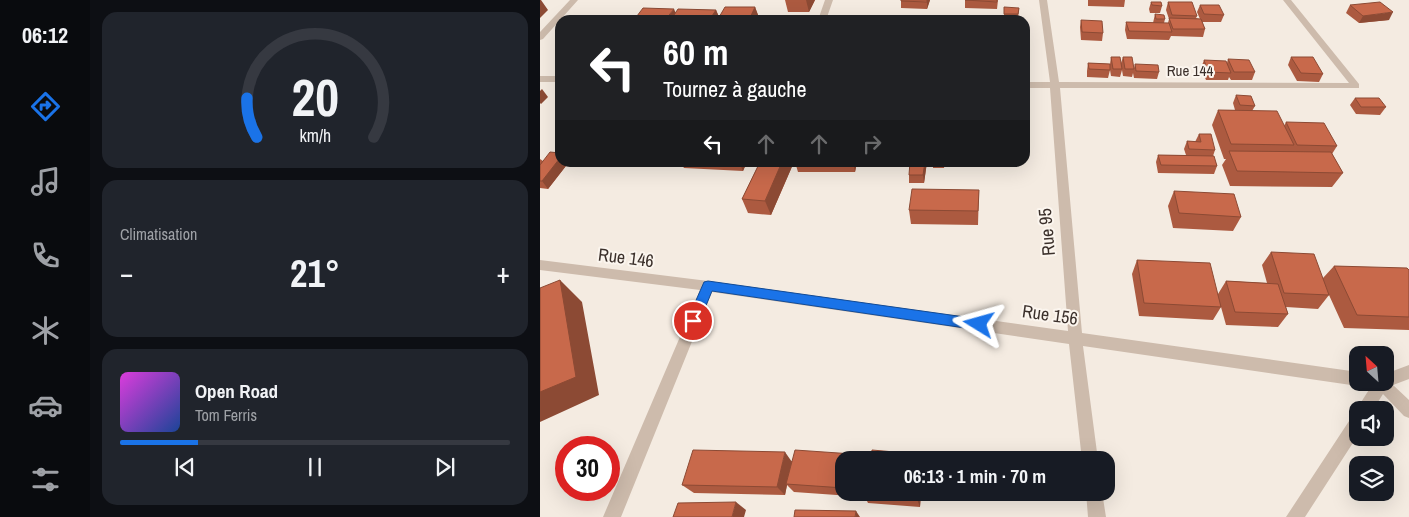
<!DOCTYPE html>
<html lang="fr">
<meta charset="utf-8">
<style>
body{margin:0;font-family:"Archivo Narrow",sans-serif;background:#20242c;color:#f1f3f6;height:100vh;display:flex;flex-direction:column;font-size:19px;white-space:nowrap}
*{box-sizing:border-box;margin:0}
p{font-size:16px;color:#9ea1a6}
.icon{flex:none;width:28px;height:28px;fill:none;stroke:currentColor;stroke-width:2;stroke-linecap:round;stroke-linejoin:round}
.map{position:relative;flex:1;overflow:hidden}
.details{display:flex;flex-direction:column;gap:12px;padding:12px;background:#0d0f14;width:450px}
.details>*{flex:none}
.top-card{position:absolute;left:15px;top:15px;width:475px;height:152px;border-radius:15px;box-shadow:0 5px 20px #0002;background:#202124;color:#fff;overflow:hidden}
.needle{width:32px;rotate:334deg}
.buttons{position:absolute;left:809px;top:346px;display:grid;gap:10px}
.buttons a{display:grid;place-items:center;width:45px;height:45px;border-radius:10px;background:#171b24;box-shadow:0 5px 20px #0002;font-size:25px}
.speed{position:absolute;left:15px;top:436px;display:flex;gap:10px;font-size:25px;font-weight:700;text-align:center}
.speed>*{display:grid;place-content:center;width:65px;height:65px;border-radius:50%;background:#171b24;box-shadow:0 5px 20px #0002;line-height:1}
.speed .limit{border:8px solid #d22;background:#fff;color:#111}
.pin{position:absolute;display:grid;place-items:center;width:42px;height:42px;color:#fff;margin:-21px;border:2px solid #fff;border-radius:50%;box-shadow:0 1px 5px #0007}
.me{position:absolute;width:55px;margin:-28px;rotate:278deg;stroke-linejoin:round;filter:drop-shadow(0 0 4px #0008)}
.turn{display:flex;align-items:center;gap:18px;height:105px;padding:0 25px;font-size:22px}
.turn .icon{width:65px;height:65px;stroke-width:2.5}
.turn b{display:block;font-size:35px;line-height:42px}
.lanes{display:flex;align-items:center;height:48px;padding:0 25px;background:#0003;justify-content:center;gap:25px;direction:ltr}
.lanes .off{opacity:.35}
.big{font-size:38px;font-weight:700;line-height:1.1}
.details .card{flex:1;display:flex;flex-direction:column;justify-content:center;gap:8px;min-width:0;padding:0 18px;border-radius:15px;background:#20242c}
.details .dial{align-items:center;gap:0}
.dial svg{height:130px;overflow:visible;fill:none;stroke:#363941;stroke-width:7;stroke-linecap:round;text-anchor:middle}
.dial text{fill:#f1f3f6;stroke:none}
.song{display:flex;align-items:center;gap:15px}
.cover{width:60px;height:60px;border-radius:8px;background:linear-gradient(135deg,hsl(300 70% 55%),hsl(220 70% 35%))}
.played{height:5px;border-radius:2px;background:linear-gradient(90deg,#1a73e8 20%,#363941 20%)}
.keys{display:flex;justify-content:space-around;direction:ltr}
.heat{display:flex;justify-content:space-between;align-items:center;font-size:28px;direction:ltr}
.trip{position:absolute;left:295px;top:451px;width:280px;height:50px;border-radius:15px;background:#171b24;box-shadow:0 5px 20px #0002;font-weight:700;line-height:50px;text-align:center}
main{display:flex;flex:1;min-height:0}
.menu{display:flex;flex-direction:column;width:90px;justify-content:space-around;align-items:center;background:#090b0e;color:#9ea1a6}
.menu .icon{width:35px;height:35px}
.menu .on{color:#1a73e8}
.menu b{font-size:22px;color:#f1f3f6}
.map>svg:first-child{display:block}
</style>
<main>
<nav class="menu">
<b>06:12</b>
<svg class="icon on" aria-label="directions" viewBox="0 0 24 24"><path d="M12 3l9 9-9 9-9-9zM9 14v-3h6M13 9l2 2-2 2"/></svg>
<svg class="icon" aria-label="music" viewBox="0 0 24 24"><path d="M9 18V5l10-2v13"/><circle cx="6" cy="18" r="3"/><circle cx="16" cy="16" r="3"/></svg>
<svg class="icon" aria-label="phone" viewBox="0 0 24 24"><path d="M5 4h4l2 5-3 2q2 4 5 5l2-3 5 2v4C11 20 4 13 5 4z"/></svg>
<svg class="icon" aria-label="climate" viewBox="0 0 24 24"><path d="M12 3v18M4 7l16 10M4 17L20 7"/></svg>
<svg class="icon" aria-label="car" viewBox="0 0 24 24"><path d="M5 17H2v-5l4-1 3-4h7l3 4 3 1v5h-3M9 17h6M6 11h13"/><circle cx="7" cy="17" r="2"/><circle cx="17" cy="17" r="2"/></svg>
<svg class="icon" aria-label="filters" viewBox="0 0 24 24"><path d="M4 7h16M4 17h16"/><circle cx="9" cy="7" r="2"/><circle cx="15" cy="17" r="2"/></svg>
</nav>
<section class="details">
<div class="card dial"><svg viewBox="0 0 100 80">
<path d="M14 69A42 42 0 1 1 86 69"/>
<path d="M14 69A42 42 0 0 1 8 45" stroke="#1a73e8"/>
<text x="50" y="56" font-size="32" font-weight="700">20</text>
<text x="50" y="72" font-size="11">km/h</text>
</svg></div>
<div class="card"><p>Climatisation</p>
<div class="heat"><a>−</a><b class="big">21°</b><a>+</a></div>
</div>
<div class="card">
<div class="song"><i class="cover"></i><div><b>Open Road</b><p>Tom Ferris</p></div></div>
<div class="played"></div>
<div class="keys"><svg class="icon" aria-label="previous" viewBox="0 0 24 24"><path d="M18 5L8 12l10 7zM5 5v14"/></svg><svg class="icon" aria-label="pause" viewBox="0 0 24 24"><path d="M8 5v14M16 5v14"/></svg><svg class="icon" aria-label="next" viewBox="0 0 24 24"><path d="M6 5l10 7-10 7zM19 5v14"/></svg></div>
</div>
</section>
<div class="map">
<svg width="869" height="517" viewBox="0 0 869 517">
<rect width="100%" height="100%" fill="#f4ebe1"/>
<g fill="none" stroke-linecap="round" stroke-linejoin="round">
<path fill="#cdbbac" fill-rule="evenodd" d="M30,0H38L3,39L0,40V32Z
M285,0H293L286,20H278Z
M499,0H507L519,82L809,83L743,0H751L819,84V88H520L542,333L818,372V382L823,384L818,386L543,346L558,460H542L529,344L172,292L81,517H63L160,290L0,270V260L168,281L528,331L510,88H485V82H510Z
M0,76H20V82H0Z
M869,365V379L853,385L869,400V418L864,416L843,394L833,410H818V413L816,410L834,382H845V374Z
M818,413V435L765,517H746L813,415Z
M546,492H562L566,517H548Z"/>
</g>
<path fill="#ac5a40" d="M245,0H275L269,12H248Z
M390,0L387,9L361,8V1Z
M425,0H458L457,9L425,8Z
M548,0H585L584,7L548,6Z
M611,2L622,6L620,13H610L609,9Z
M628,2L657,16L656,18L660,19L657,12L660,5L684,15L681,22H662L665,29L663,37L631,36L629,40L587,39L585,30L586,22L613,23L615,14L625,19L624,23H628L629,19L626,10Z
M810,5L849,20L819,23L806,13Z
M215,7L218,15L215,20H178V19Z
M479,8L478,20H463L464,14Z
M176,10L179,17L177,20H94L136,13Z
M541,20L563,33L562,41L541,40L540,27Z
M571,57L581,63L583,57L594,68L595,64L619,72L617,79L594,78L593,73L592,77L583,76L582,70L580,77L571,76L570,70L568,78L547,77V71L548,63L570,64Z
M751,57L783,74L779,82L757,81L748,65Z
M688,59L715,72L712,80H691L689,77L688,80H666L661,68L664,60L687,63Z
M696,95L715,106L712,111L744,126L746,122L797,146L792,154L803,173L792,187L690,186L682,165L686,159H684L672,125L678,110H695L693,103Z
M815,98L846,107L840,115L816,114L810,105Z
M659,134L675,150L673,156L677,166L674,174L618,173L616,162L618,155H646L644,149L647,141L655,142Z
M0,159L3,161L29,162L8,189L0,188Z
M140,162H207L203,171L144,168Z
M220,162H254L231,215L208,213L202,199Z
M255,162H317L315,172H258Z
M387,162L384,183H369V175Z
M393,162H405L404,168H393Z
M439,190L438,225L371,224L369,210Z
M634,191L701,217L693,231L633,228L628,206Z
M731,252L783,278L794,266L869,270V330L804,328L789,295L778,309L746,307L748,314L738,327L686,325L681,307L673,320L599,316L592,274L597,260L678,294L686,281L727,283L722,265Z
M304,460V492H312L311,496L254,492L247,485L245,495L154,493L142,485L252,461Z
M324,492H381L380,507L328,503L324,495Z"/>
<path fill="#8c4a34" d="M0,0H1L8,10L0,18Z
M266,0H275L269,12Z
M387,0H390L387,9Z
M215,7L218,15L215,20H209Z
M134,9L137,16L132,18L133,20H125Z
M176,10L179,17L177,20H171L170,19Z
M853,12L849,20L819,23L823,16Z
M2,89L8,97L1,104L0,103V91Z
M20,158V162H29L8,189L2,181Z
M199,162H207L203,171Z
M242,162H254L231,215L225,201Z
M313,162H317L315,172Z
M385,162H387L384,183L383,175Z
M20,280L42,302L59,395L0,422V392Z
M245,452L252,462L246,484L247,485L245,495L237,487Z
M366,453L369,460H365Z
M313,454L316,460H312Z
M378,492H381L380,507L377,499Z
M196,502L206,510L204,517H192Z
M316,511L320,517H315Z"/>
<path fill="#c8694b" stroke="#8c4a34" d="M361,0H387V2L361,1Z
M425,0H457V2Z
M611,2H621L622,6L612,5Z
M628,2H652L657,16L632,15Z
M840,2L853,12L823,16L810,5Z
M660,5H679L684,15L664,14Z
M185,7H215L209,20L178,19Z
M464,7L479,8L478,14H464Z
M103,8L134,9L125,20H94Z
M138,9L176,10L170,19L132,18Z
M615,14L624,15L625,19H616Z
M629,18L661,19L665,29H633Z
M541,20L562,21L563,33L542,32Z
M586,22L629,23L632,32L589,31Z
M571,57H580L582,69H573Z
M583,57H592L594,69H585Z
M751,57H773L783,74L761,73Z
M688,59L709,60L715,72H694Z
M664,60L686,61L691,73L668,72Z
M548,63L570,64V70L549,69Z
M595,64L618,65L619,72L596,71Z
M696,95L711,96L715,106L700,105Z
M815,98H839L846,107H821Z
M678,110L737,111L754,145L691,144Z
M746,122L784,123L797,146L757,145Z
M659,134H671L675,150L649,149L647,141L661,142Z
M689,151L791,152L803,173L697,171Z
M10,152L20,153V158L2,181H0V165Z
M618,155L674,156L677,166L621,165Z
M220,162H242L225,201L202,199Z
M370,162H385L383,175H369Z
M372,189L439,190L438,211L369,210Z
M634,191L694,194L701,217L639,213Z
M731,252L774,254L789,295L744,293Z
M597,260L670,263L681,307L604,303Z
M794,266L867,268L869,270V317L817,315Z
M20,280L36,377L0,392V288Z
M686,281L738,284L748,314L695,312Z
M153,450L245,452L237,487L142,485Z
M255,450L313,454L312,460H304V488L246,484Z
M332,450L366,453L365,460H331Z
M324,492H378L377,499L324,495Z
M196,502L192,517H133L138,503Z
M255,510L316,511L315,517H254Z"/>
<path fill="#1a73e8" stroke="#114b97" d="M168,281L439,319L445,324L439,330L172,291L158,325H149L147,321L164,282Z"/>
<g text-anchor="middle" stroke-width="4" stroke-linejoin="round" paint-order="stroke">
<g font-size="15" fill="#3b302b" stroke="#fbf5ee">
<text x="650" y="76">Rue 144</text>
</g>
<g font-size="18" fill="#3b302b" stroke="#fbf5ee">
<text transform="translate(507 232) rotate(-95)" y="6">Rue 95</text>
<text transform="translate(86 258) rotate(7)" y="6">Rue 146</text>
<text transform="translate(510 315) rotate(8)" y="6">Rue 156</text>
</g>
</g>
</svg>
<div class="buttons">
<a><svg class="needle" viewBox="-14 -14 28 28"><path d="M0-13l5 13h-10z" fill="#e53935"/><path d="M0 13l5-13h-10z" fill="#9ea1a6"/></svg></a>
<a><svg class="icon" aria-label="sound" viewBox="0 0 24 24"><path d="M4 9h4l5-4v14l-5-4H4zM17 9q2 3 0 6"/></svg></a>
<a><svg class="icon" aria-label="layers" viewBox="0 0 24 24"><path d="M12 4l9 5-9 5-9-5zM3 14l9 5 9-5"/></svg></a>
</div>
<div class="speed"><div class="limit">30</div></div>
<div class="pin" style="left:153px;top:321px;background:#d93025"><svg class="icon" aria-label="arrive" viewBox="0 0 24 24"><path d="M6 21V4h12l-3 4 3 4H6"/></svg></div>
<svg class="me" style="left:439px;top:324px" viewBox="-20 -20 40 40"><path d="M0-17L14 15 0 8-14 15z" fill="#1a73e8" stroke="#fff" stroke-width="4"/></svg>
<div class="trip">06:13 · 1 min · 70 m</div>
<div class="top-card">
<div class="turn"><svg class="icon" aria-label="left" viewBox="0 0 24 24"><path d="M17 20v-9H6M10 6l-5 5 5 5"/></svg><div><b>60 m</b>Tournez à gauche</div></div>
<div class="lanes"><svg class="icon" aria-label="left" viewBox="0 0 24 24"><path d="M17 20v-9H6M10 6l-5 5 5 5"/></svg><svg class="icon off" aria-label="ahead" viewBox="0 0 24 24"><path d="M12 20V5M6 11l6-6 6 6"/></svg><svg class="icon off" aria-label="ahead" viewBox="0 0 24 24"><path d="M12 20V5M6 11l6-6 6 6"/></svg><svg class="icon off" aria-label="right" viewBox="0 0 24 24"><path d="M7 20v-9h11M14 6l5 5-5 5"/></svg></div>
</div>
</div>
</main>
